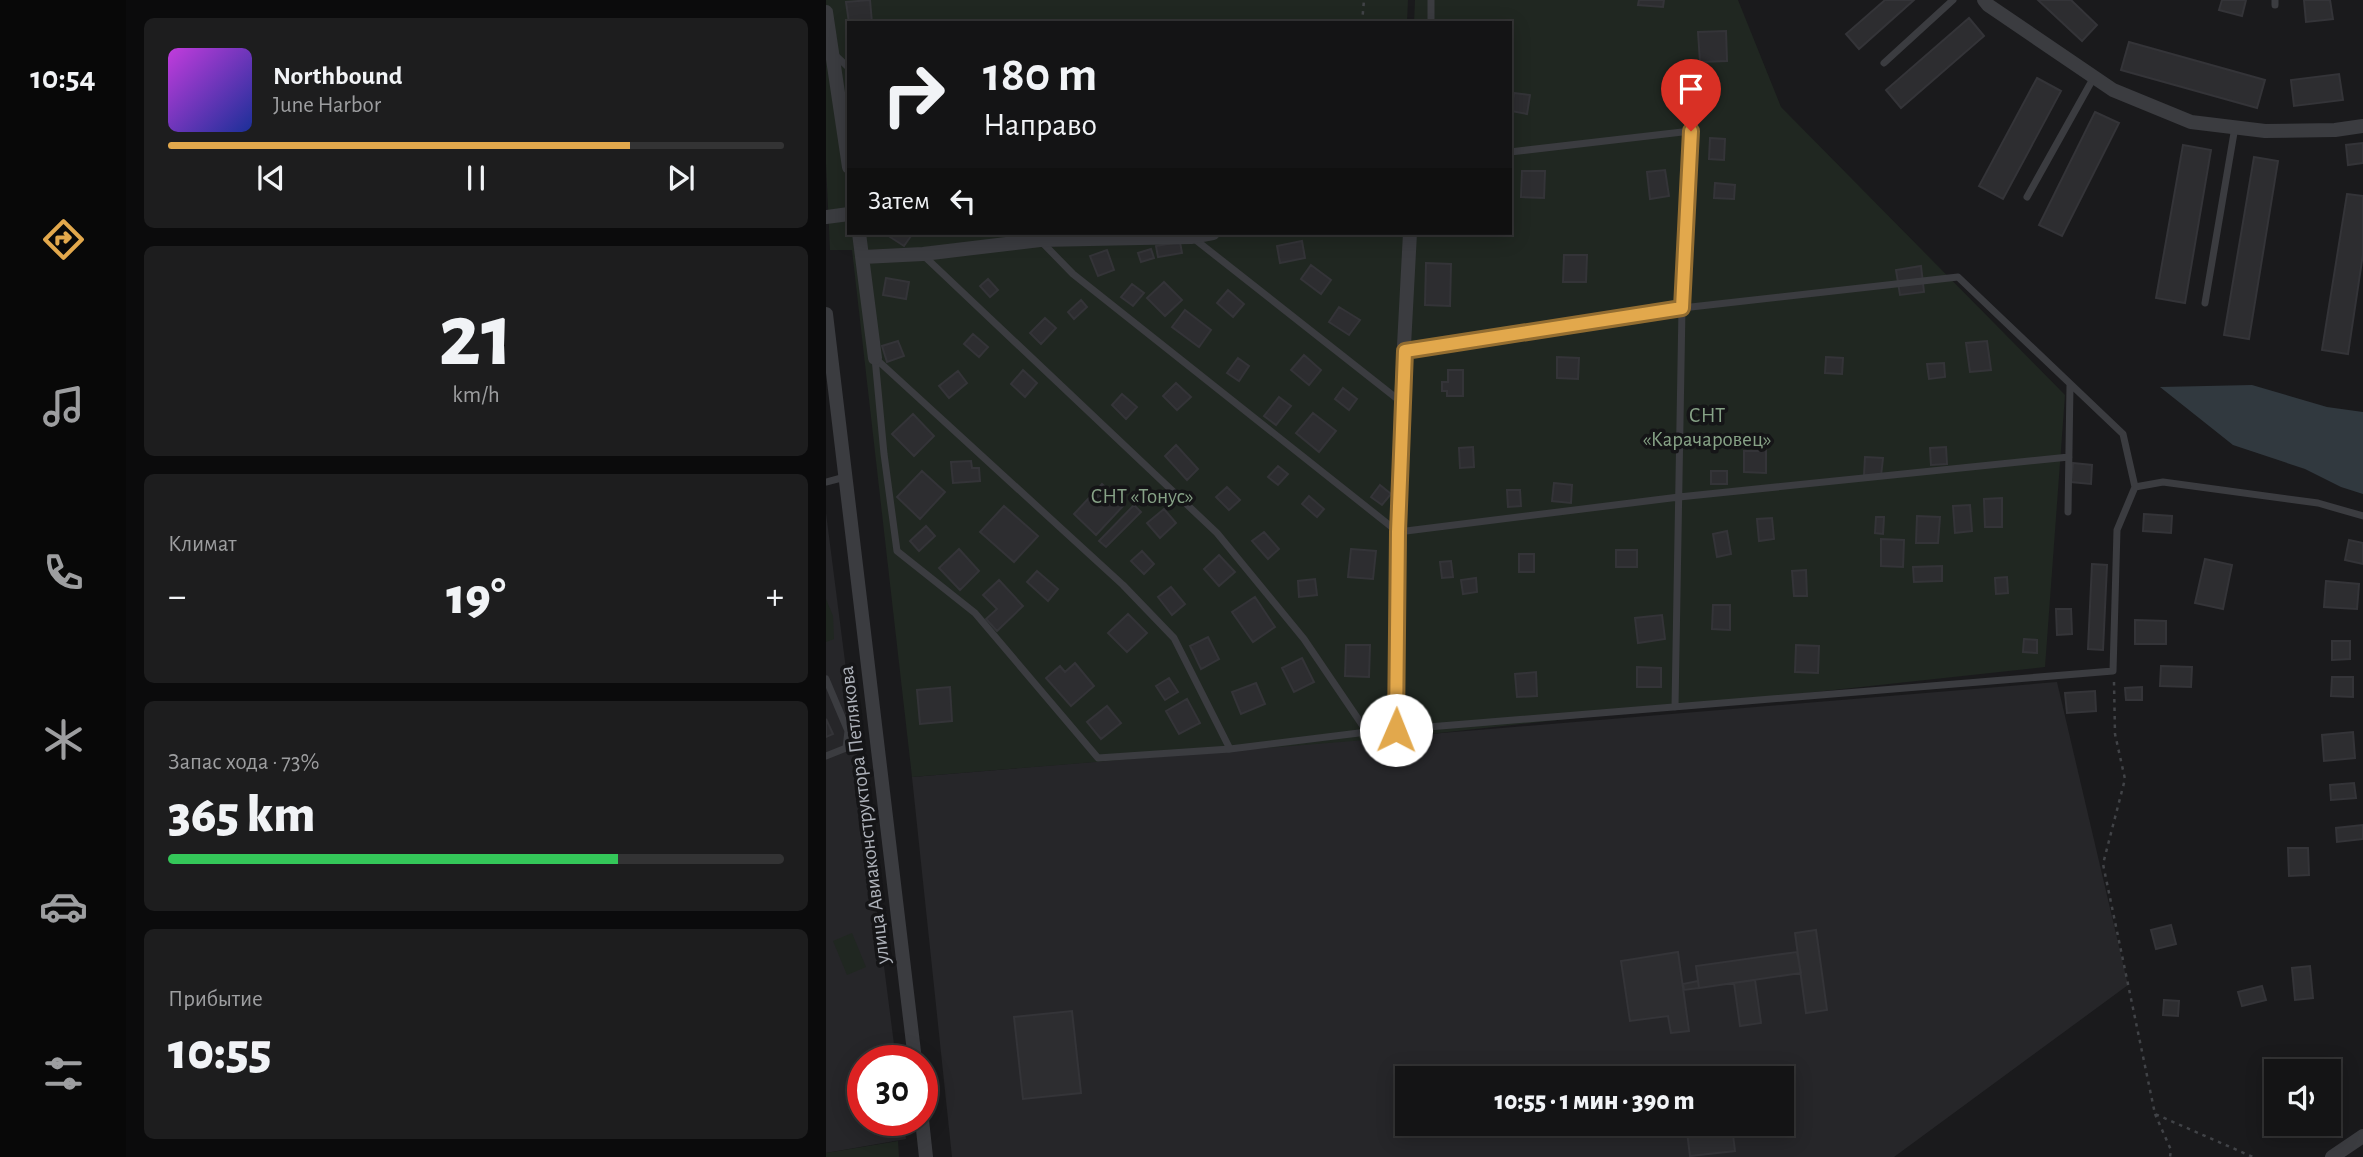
<!DOCTYPE html>
<html lang="ru">
<meta charset="utf-8">
<style>
body{margin:0;font-family:"Alegreya Sans",sans-serif;background:#1d1d1e;color:#f1f3f6;height:100vh;display:flex;flex-direction:column;font-size:26px;white-space:nowrap}
*{box-sizing:border-box;margin:0}
p{font-size:23px;color:#9d9ea0}
.icon{flex:none;width:38px;height:38px;fill:none;stroke:currentColor;stroke-width:2;stroke-linecap:round;stroke-linejoin:round}
.map{position:relative;flex:1;overflow:hidden}
.sheet{display:flex;flex-direction:column;gap:18px;padding:18px;background:#0b0b0c;width:700px}
.sheet>*{flex:none}
.hud{position:absolute;left:21px;top:21px;width:665px;height:214px;border-radius:0px;box-shadow:0 4px 18px #0003,0 0 0 2px #333334;background:#141415;color:#f1f3f6;overflow:hidden}
.tools{position:absolute;left:1438px;top:1059px;display:grid;gap:14px}
.tools a{display:grid;place-items:center;width:77px;height:77px;border-radius:0px;background:#141415;box-shadow:0 4px 18px #0003,0 0 0 2px #333334;font-size:35px}
.speed{position:absolute;left:21px;top:1045px;display:flex;gap:14px;font-size:35px;font-weight:700;text-align:center}
.speed>*{display:grid;place-content:center;width:91px;height:91px;border-radius:50%;background:#141415;box-shadow:0 4px 18px #0003,0 0 0 2px #333334;line-height:1}
.speed .limit{border:10px solid #d22;background:#fff;color:#111}
.pin{position:absolute;display:grid;place-items:center;width:60px;height:60px;color:#fff;margin:-72px -30px;border-radius:50% 50% 50% 0;rotate:-45deg;box-shadow:0 0 7px #0007}
.pin .icon{rotate:45deg}
.me{position:absolute;width:77px;margin:-38px;rotate:1deg;stroke-linejoin:round;filter:drop-shadow(0 0 5px #0008)}
.turn{display:flex;align-items:center;gap:24px;height:147px;padding:0 21px;font-size:32px}
.turn .icon{width:91px;height:91px;stroke-width:2.5}
.turn b{display:block;font-size:49px;line-height:60px}
.then{display:flex;align-items:center;height:66px;padding:0 21px;background:#0003;gap:14px;font-size:26px}
.big{font-size:52px;font-weight:800;line-height:1.1}
.sheet .tile{flex:1;display:flex;flex-direction:column;justify-content:center;gap:10px;min-width:0;padding:0 24px;border-radius:10px;background:#1d1d1e}
.sheet .dial{align-items:center;gap:0}
.dial b{font-size:91px;line-height:1}
.song{display:flex;align-items:center;gap:21px}
.cover{width:84px;height:84px;border-radius:10px;background:linear-gradient(135deg,hsl(290 70% 55%),hsl(230 70% 35%))}
.played{height:7px;border-radius:4px;background:linear-gradient(90deg,#e2a84c 75%,#333334 75%)}
.keys{display:flex;justify-content:space-around;direction:ltr}
.heat{display:flex;justify-content:space-between;align-items:center;font-size:38px;direction:ltr}
.charge{height:10px;border-radius:5px;background:linear-gradient(90deg,#34c759 73%,#333334 0)}
.trip{position:absolute;left:569px;top:1066px;width:399px;height:70px;border-radius:0px;background:#141415;box-shadow:0 4px 18px #0003,0 0 0 2px #333334;font-weight:800;line-height:70px;text-align:center}
main{display:flex;flex:1;min-height:0}
.menu{display:flex;flex-direction:column;width:126px;justify-content:space-around;align-items:center;background:#080808;color:#9d9ea0}
.menu .icon{width:49px;height:49px}
.menu .active{color:#e2a84c}
.menu b{font-size:32px;color:#f1f3f6}
.map>svg:first-child{display:block}
</style>
<main>
<nav class="menu">
<b>10:54</b>
<svg class="icon active" aria-label="directions" viewBox="0 0 24 24"><path d="M12 3l9 9-9 9-9-9zM9 14v-3h6M13 9l2 2-2 2"/></svg>
<svg class="icon" aria-label="music" viewBox="0 0 24 24"><path d="M9 18V5l10-2v13"/><circle cx="6" cy="18" r="3"/><circle cx="16" cy="16" r="3"/></svg>
<svg class="icon" aria-label="phone" viewBox="0 0 24 24"><path d="M5 4h4l2 5-3 2q2 4 5 5l2-3 5 2v4C11 20 4 13 5 4z"/></svg>
<svg class="icon" aria-label="climate" viewBox="0 0 24 24"><path d="M12 3v18M4 7l16 10M4 17L20 7"/></svg>
<svg class="icon" aria-label="car" viewBox="0 0 24 24"><path d="M5 17H2v-5l4-1 3-4h7l3 4 3 1v5h-3M9 17h6M6 11h13"/><circle cx="7" cy="17" r="2"/><circle cx="17" cy="17" r="2"/></svg>
<svg class="icon" aria-label="filters" viewBox="0 0 24 24"><path d="M4 7h16M4 17h16"/><circle cx="9" cy="7" r="2"/><circle cx="15" cy="17" r="2"/></svg>
</nav>
<section class="sheet">
<div class="tile">
<div class="song"><i class="cover"></i><div><b>Northbound</b><p>June Harbor</p></div></div>
<div class="played"></div>
<div class="keys"><svg class="icon" aria-label="previous" viewBox="0 0 24 24"><path d="M18 5L8 12l10 7zM5 5v14"/></svg><svg class="icon" aria-label="pause" viewBox="0 0 24 24"><path d="M8 5v14M16 5v14"/></svg><svg class="icon" aria-label="next" viewBox="0 0 24 24"><path d="M6 5l10 7-10 7zM19 5v14"/></svg></div>
</div>
<div class="tile dial"><b>21</b><p>km/h</p></div>
<div class="tile"><p>Климат</p>
<div class="heat"><a>−</a><b class="big">19°</b><a>+</a></div>
</div>
<div class="tile"><p>Запас хода · 73%</p><b class="big">365 km</b><div class="charge"></div></div>
<div class="tile"><p>Прибытие</p><b class="big">10:55</b></div>
</section>
<div class="map">
<svg width="1537" height="1157" viewBox="0 0 1537 1157">
<rect width="100%" height="100%" fill="#1a1a1c"/>
<path fill="#262629" fill-rule="evenodd" d="M0,513L70,1060H37V1120H77L80,1139L0,1153Z
M1231,682L1302,985L1068,1157H126L86,777ZM581,1078H956V1124H581Z"/>
<path fill="#202721" d="M0,0H582L581,23H23V233H684V23H588L589,0H912L955,107L1239,395L1219,667L576,737L86,777L26,250H4L0,164Z
M0,599L7,616L8,639L0,642Z
M26,933L40,967L21,975L7,941Z
M72,1141L73,1157H0V1153Z"/>
<path fill="#31393f" d="M1426,385L1501,407L1537,412V494L1515,487L1479,469L1407,445L1334,387Z"/>
<path fill="#2d2d30" stroke="#343438" stroke-width="2" d="M44,0L46,23H23L20,2Z
M813,0H838L837,7L812,5Z
M1059,0H1088L1033,49L1020,34Z
M1212,0H1245L1271,25L1256,41Z
M1396,0H1420L1416,16L1393,10Z
M1478,0H1504L1507,19L1480,22Z
M1143,18L1158,36L1075,108L1060,90Z
M900,31L901,61L874,62L872,32Z
M1303,42L1439,80L1431,108L1295,70Z
M1513,74L1517,100L1468,106L1465,80Z
M1211,78L1235,91L1177,199L1153,186Z
M688,93L704,95L701,114L685,111Z
M1269,112L1293,123L1236,236L1213,225Z
M884,138L899,139L898,160L883,159Z
M1537,143V163L1522,165L1520,145Z
M1357,145L1385,150L1359,303L1330,298Z
M1428,157L1452,161L1423,339L1398,335Z
M839,170L843,196L824,199L821,172Z
M696,171H719L718,198L695,197Z
M889,183L909,185L908,199L888,198Z
M1521,194L1537,196V254L1522,354L1496,350Z
M58,233H87L78,246Z
M476,241L479,258L454,263L451,246Z
M354,242L356,253L332,257L330,246Z
M325,249L328,258L315,262L312,253Z
M281,250L288,270L272,276L264,256Z
M738,255H761L760,282H737Z
M600,263L625,264L624,306L599,305Z
M485,265L505,280L495,294L475,279Z
M1095,266L1098,292L1074,295L1070,270Z
M60,278L83,282L80,299L57,295Z
M162,279L172,290L164,297L154,286Z
M338,282L356,300L339,316L321,298Z
M306,284L318,293L307,306L295,297Z
M402,290L418,304L407,317L391,303Z
M255,300L261,307L248,319L242,312Z
M513,307L534,320L523,335L503,322Z
M359,310L385,330L373,347L346,327Z
M219,318L230,328L215,344L204,333Z
M147,334L162,347L153,357L138,344Z
M72,341L78,356L61,362L56,346Z
M1161,341L1165,370L1144,372L1140,343Z
M478,355L495,370L483,385L465,370Z
M731,357L753,358L752,379L731,378Z
M1000,357L1017,358L1016,374L999,373Z
M412,358L423,366L413,381L401,373Z
M1118,363L1119,377L1103,379L1101,364Z
M197,370L211,383L199,397L185,384Z
M622,370H637V396H621V391H616V382H622Z
M132,371L141,383L123,398L113,386Z
M350,383L365,397L351,410L337,396Z
M517,388L531,399L523,410L509,399Z
M296,394L311,407L300,419L286,405Z
M453,397L465,406L450,425L438,416Z
M487,413L510,431L493,452L470,433Z
M87,414L108,436L88,456L66,434Z
M350,445L372,469L361,480L339,456Z
M647,447L648,467L634,468L633,448Z
M1120,447L1121,464L1105,465L1104,448Z
M918,451H940V473L918,472Z
M1039,457L1057,458L1055,476L1038,475Z
M145,461L146,468H153L154,481L127,483L125,462Z
M1247,463L1266,465L1265,484L1245,482Z
M452,466L462,474L452,485L442,477Z
M96,471L119,492L94,519L71,497Z
M885,471H901V484H885Z
M728,483L746,485L745,503L726,501Z
M276,484L298,505L270,535L248,514Z
M554,485L565,494L556,505L545,497Z
M401,487L414,500L403,510L390,497Z
M681,490H694L695,506L682,507Z
M483,496L498,509L491,517L476,504Z
M1176,498V527H1159L1158,499Z
M308,505L315,512L280,547L273,541Z
M1144,505L1146,531L1129,533L1127,506Z
M178,506L212,536L188,562L154,532Z
M338,509L350,523L334,538L321,523Z
M1318,514L1346,516L1345,533L1317,531Z
M1091,516L1114,517L1112,543H1090Z
M1050,517H1058L1057,534L1049,533Z
M946,518L948,539L933,541L931,519Z
M100,526L109,536L93,551L84,541Z
M901,531L905,554L891,557L887,534Z
M438,532L453,549L442,559L426,541Z
M1055,539L1078,540L1077,567L1055,566Z
M1523,540L1537,543V564L1519,560Z
M133,549L153,571L134,590L113,568Z
M525,549L550,551L547,579L522,577Z
M790,550H811V567H790Z
M316,551L328,564L318,574L305,561Z
M693,554H708V572H693Z
M393,555L409,572L393,586L378,569Z
M1379,559L1406,565L1397,609L1369,603Z
M625,561L627,577L616,578L614,562Z
M1266,564L1281,565L1277,650L1262,649Z
M1116,566V581L1088,582L1087,567Z
M980,570L981,596H968L966,571Z
M211,571L232,589L222,601L201,582Z
M1181,577L1182,593L1170,594L1169,578Z
M650,578L651,592L637,594L635,580Z
M489,579L491,595L473,597L472,581Z
M173,580L197,606L171,631L160,619L171,609L157,595Z
M1500,581L1533,584L1531,609L1498,607Z
M345,587L359,604L346,615L332,597Z
M429,597L449,627L427,642L406,612Z
M887,605H904V630L886,629Z
M1230,609H1245L1246,634L1231,635Z
M302,614L321,633L301,652L282,633Z
M836,615L839,639L812,643L809,618Z
M1309,620L1340,621V644H1309Z
M382,637L393,659L375,669L364,646Z
M1198,639L1211,640V653L1197,652Z
M1506,641H1524V659L1506,660Z
M520,645H544L543,677L519,676Z
M970,645L993,646L992,673L969,672Z
M476,658L488,682L468,692L456,668Z
M249,663L268,686L245,706L220,678L234,666L239,672Z
M1335,666L1366,667L1365,687L1334,686Z
M811,667L835,668V687H811Z
M710,672L711,696L691,697L689,674Z
M1506,677H1527V697L1505,696Z
M343,678L352,692L339,700L330,686Z
M430,683L439,704L415,714L406,692Z
M124,687L126,721L94,724L91,690Z
M1316,687V700H1300L1299,688Z
M1269,691L1270,711L1241,713L1239,693Z
M361,699L374,723L353,734L340,711Z
M281,706L295,723L275,739L261,722Z
M0,719L7,734L0,737Z
M1527,732L1529,758L1498,761L1496,735Z
M1528,783L1530,798L1505,800L1504,785Z
M1537,825V839L1511,842L1510,828Z
M1462,848H1482L1483,875L1463,876Z
M1345,925L1350,944L1330,949L1325,930Z
M990,930L1001,1010L980,1013L969,933Z
M852,952L863,1031L845,1033L842,1016L804,1021L795,961Z
M971,952L975,973L873,988L870,966Z
M1484,966L1487,998L1469,1000L1466,968Z
M929,980L935,1023L914,1026L908,983Z
M872,981L873,988L858,990L857,984Z
M1436,986L1440,1000L1416,1006L1412,992Z
M1338,1000L1353,1001L1352,1016L1337,1015Z
M246,1011L255,1093L197,1099L188,1017Z
M860,1124H877L878,1131L906,1127L909,1151L864,1156Z"/>
<g fill="none" stroke-linecap="round" stroke-linejoin="round">
<path stroke="#414347" stroke-width="2.5" stroke-dasharray="3.5 5" stroke-linecap="butt" d="M536,23L538,0
M1288,682L1289,734L1299,779L1277,864L1329,1114L1427,1157
M1329,1114L1345,1150L1344,1157"/>
<path stroke="#3b3c40" stroke-width="7" d="M1449,5V0
M605,23V0
M8,54L23,68
M1058,63L1127,0
M684,152L865,131L856,308L849,707
M1201,197L1268,77
M207,233L247,274L572,532L853,497L1243,457
M366,237L574,401
M97,255L391,533L478,639L541,732
M1379,303L1409,127
M579,351L856,308L1132,277L1297,434L1309,487
M49,358L58,454L71,551L149,613L272,758L404,749L541,732L1287,671L1291,530L1309,487L1337,482L1492,503L1537,516
M49,358L297,585L348,638L404,749
M0,482L19,477
M1242,512L1244,385
M0,679L22,731L20,748L0,756"/>
<path stroke="#3b3c40" stroke-width="14" d="M1158,0L1162,5L1287,90L1365,122L1439,131L1509,130L1537,126
M0,12L23,167
M0,217L23,214
M33,233L49,358
M37,257L97,254L214,240L365,237L387,233
M0,314L89,1060
M571,730L575,402L584,233
M96,1120L100,1157
M1506,1157L1537,1136"/>
</g>
<g fill="none" stroke-linecap="round" stroke-linejoin="round">
<g stroke="#936d31" stroke-width="18">
<path id="route" d="M570,730L572,532L579,351L856,308L865,131"/>
</g>
<use href="#route" stroke="#e2a84c" stroke-width="12"/>
</g>
<g text-anchor="middle" stroke-width="7" stroke-linejoin="round" paint-order="stroke">
<g font-size="21" fill="#87a387" stroke="#151517">
<text x="881" y="422">СНТ<tspan x="881" dy="24">«Карачаровец»</tspan></text>
<text x="316" y="503">СНТ «Тонус»</text>
</g>
<g font-size="21" fill="#aeb2ba" stroke="#151517">
<text transform="translate(38 815) rotate(-97)" y="7">улица Авиаконструктора Петлякова</text>
</g>
</g>
</svg>
<div class="tools">
<a><svg class="icon" aria-label="sound" viewBox="0 0 24 24"><path d="M4 9h4l5-4v14l-5-4H4zM17 9q2 3 0 6"/></svg></a>
</div>
<div class="speed"><div class="limit">30</div></div>
<div class="pin" style="left:865px;top:131px;background:#d93025"><svg class="icon" aria-label="arrive" viewBox="0 0 24 24"><path d="M6 21V4h12l-3 4 3 4H6"/></svg></div>
<svg class="me" style="left:570px;top:730px" viewBox="-20 -20 40 40"><circle r="19" fill="#fff"/><path d="M0-13L10 11 0 6-10 11z" fill="#e2a84c"/></svg>
<div class="trip">10:55 · 1 мин · 390 m</div>
<div class="hud">
<div class="turn"><svg class="icon" aria-label="right" viewBox="0 0 24 24"><path d="M7 20v-9h11M14 6l5 5-5 5"/></svg><div><b>180 m</b>Направо</div></div>
<div class="then">Затем<svg class="icon" aria-label="left" viewBox="0 0 24 24"><path d="M17 20v-9H6M10 6l-5 5 5 5"/></svg></div>
</div>
</div>
</main>
